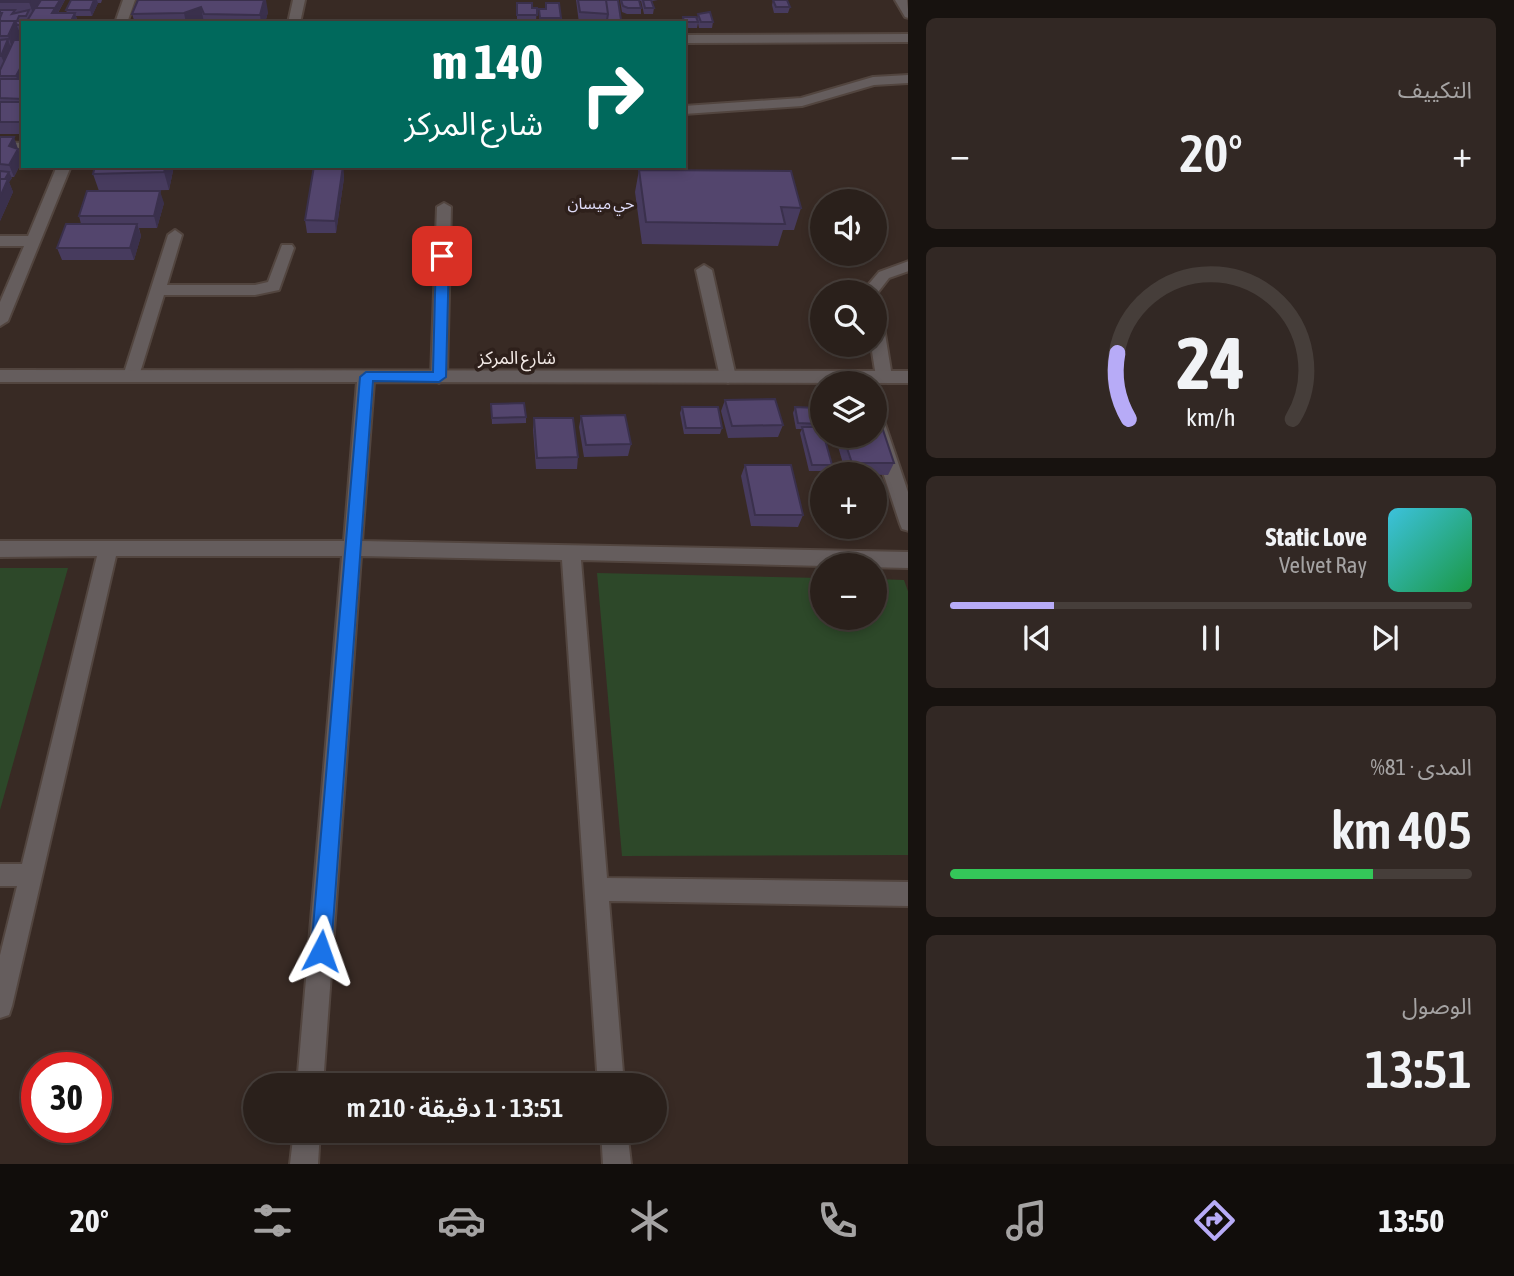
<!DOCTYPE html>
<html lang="ar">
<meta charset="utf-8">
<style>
body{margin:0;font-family:"Asap Condensed","Noto Sans Arabic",sans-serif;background:#322824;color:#f1f3f6;direction:rtl;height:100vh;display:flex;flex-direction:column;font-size:26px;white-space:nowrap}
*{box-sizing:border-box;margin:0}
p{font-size:23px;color:#a5a3a3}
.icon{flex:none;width:38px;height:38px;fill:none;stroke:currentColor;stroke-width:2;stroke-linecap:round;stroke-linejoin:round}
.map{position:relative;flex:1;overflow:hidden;direction:ltr}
.sheet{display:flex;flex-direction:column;gap:18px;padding:18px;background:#17120f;width:606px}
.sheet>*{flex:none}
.top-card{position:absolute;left:21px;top:21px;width:665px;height:147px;border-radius:0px;box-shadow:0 4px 10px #0003,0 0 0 2px #463e3a;direction:rtl;background:#00695c;color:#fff;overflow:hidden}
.controls{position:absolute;left:810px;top:189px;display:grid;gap:14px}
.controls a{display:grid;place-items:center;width:77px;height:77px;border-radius:50%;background:#2a201b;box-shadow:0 4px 10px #0003,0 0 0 2px #463e3a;font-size:35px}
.speed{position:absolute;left:21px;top:1052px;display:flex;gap:14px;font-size:35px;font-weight:700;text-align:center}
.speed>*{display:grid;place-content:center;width:91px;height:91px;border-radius:50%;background:#2a201b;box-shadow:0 4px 10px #0003,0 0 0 2px #463e3a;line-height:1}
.speed .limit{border:10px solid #d22;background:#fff;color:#111}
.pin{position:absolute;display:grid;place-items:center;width:60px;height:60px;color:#fff;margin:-30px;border-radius:14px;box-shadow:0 4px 10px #0006}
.me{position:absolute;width:77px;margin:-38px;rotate:4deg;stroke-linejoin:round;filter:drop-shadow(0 0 5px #0008)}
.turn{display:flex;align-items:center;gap:24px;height:147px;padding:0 28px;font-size:32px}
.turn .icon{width:91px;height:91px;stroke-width:2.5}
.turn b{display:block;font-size:49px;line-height:60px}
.big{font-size:52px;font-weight:600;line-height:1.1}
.sheet .card{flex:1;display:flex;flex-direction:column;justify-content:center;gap:10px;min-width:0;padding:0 24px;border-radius:10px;background:#322824}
.sheet .dial{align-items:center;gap:0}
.dial svg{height:182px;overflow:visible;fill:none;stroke:#463e3a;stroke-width:7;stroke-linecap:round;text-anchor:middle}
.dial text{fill:#f1f3f6;stroke:none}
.song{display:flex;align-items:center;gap:21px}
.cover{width:84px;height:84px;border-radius:10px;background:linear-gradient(135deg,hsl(190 70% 55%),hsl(140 70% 35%))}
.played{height:7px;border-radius:4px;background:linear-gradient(90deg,#b7abf7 20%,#463e3a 20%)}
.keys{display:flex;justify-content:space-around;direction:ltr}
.heat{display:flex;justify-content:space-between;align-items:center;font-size:38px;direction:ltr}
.charge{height:10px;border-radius:5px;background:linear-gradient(90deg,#34c759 81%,#463e3a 0)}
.trip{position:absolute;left:243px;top:1073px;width:424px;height:70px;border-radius:35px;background:#2a201b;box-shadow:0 4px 10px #0003,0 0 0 2px #463e3a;font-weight:600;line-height:70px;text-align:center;direction:rtl}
.dock{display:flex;height:112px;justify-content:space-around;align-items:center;background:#110d0b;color:#a5a3a3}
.dock .icon{width:49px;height:49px}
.dock .active{color:#b7abf7}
.dock b{font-size:32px;color:#f1f3f6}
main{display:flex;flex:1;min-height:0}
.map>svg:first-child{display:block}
</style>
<main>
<section class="sheet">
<div class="card"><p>التكييف</p>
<div class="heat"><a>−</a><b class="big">20°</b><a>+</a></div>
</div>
<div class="card dial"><svg viewBox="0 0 100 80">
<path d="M14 69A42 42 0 1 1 86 69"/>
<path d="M14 69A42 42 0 0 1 9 40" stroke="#b7abf7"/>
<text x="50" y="56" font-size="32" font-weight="700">24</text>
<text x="50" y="72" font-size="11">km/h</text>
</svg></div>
<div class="card">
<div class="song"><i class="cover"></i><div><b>Static Love</b><p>Velvet Ray</p></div></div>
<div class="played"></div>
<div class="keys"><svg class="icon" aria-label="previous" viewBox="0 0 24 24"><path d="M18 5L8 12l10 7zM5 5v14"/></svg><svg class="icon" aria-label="pause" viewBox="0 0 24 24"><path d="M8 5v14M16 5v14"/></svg><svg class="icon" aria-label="next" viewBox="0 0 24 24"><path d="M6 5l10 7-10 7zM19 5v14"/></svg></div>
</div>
<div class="card"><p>المدى · 81%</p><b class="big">405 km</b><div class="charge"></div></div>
<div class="card"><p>الوصول</p><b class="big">13:51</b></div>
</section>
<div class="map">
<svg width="909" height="1164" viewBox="0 0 909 1164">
<rect width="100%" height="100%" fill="#382a24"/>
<path fill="#2d4829" d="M0,568H68L0,810Z
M597,573L822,578V618H875V579L904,580L909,594L908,855L622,856Z"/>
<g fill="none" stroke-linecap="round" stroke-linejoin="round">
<g stroke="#52453f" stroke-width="4">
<path id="service" d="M909,75V83L874,85L802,106L684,114V106L801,98L873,77Z
M444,203L451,207L447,377L439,383L431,377L437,207Z
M175,230L182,235L167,285H255L268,282L282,245H292L294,248L279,290L255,295H164L139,376L131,382L125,380L123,376L168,235Z
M909,261V271L889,278L875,296V292H862L879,272Z
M704,265L712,270L736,377L728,383L720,377L696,270Z
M875,316L883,321L892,377L884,383L876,377L871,345H875Z"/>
</g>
<g stroke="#52453f" stroke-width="4">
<path id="minor" d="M123,0H135L127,23H115Z
M293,0H305L300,23H288Z
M895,0H907L909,18L905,17Z
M909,34V42L684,43V35Z
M0,142L23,143V151L0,150Z
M57,166H71L8,321L0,326V302L24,246H0V236H28Z
M0,370L909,371V383L374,382L362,541L909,552V568L581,560L607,878L909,882V906L609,901L624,1085H598L562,560L361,556L323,1085H297L342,556H116L12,1006L9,1015L0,1018V955L17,886H0V864H22L97,556L0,557V541H344L357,382H0Z
M875,415L884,421L909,495V531L902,529L900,524L871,436H875Z
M294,1130H320L318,1164H290Z
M601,1130H627L631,1164H603Z"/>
</g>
<use href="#service" fill="#655d5d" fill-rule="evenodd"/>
<use href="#minor" fill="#655d5d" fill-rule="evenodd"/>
</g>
<path fill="#473b5e" d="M0,0H65L58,13H67L66,10L71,0H102L101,3H98L92,16H76L78,23H27V22L23,23V134H0Z
M138,0L268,12L265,23H135L132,14Z
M576,0H658L652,1L654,8L653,14H644L641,1H639L641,8V14H627L622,12L620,0H618L621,23H579Z
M773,0L790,7L788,13H774L772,5Z
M517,3L532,8H537L536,21H517Z
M546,3L561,18L560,23H539V9H545Z
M698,14L713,22L712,28H699L698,23L697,28H684V23H682L683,17L697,20Z
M0,137L19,149L22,161L14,177H11L12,178L9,182L13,192L0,221Z
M95,166H174L169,190L125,191L164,203L157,228H139L141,236L134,260H62L57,248L81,224L79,216L99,191L93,174Z
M314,166H350V168L343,169L344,178L336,233H307L305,220Z
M639,170L801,208L794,230H783L778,246L642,244L635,192Z
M725,400L783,425L778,437L728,438L721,411Z
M491,404L526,417V423L492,424Z
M682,407L722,428L720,434H684L680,413Z
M795,407L820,424L819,427L832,465L830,471H809L800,433L802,429H796L793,413Z
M581,416L631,444L628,456L584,457L579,427Z
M534,418L578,457L577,469H536L533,430Z
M835,436H875L894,463L888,475L846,474Z
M745,465L803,515L798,527L751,526L741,476Z"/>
<path fill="#3a304c" d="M30,0H41L33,14L29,2Z
M60,0H65L57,14L52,13Z
M94,0H97L98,3L92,16L90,10Z
M264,0H266L268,12L265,23H261L260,15Z
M201,7L204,23H186L184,13Z
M75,13L78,23H70Z
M15,21L20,33L12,48L8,36Z
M8,39L12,51L6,67L1,56Z
M23,63V84L21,89L16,76Z
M14,137L22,161L14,177L9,165V146Z
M166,166H174L169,190L164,172Z
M343,166L344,178L336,233L335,221Z
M9,172L12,178L9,182L13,192L0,221V197L4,181Z
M160,191L164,203L157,228L154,216Z
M137,224L141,236L134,260L130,248Z"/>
<path fill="#53456d" stroke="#3a304c" stroke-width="2" d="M0,0H30L29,2H0Z
M41,0H60L55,8H36Z
M71,0H94L90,10H66Z
M138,0H264L260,15L204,14L201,7L184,13L132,14Z
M578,0H606L608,14L580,12Z
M606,0H618L621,20H607L608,14Z
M621,0H639L641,8H628L623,6Z
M643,0H651L654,8H645Z
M773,0H787L790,7H776Z
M517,3H532V8H537V15H517Z
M546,3H559L561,18H540L539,9H546Z
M35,8H55L52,13H75L70,23H43L27,21Z
M0,10H15L12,14L29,10L26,16H19L17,21H23L21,25H17L15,21H0V18L2,13H0Z
M710,12L713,22H701L698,14Z
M683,17H696L698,22H684Z
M0,21H15L8,36H0Z
M23,29V38H18Z
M8,39L1,56H0V40Z
M14,40H23V63L16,76H0V70Z
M0,79H23V99L0,98Z
M0,102H23V122H0Z
M0,137H14L9,146L18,149L9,165L0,164Z
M95,166H166L164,172L93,174Z
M314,166H343L335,221L305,220Z
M639,170L791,171L801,208L781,207L785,224L646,222Z
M0,171L9,172L5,179H0Z
M0,179H8L0,197Z
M87,191H160L154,216H79Z
M66,224H137L130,248H57Z
M775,399L783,425L732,426L725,400Z
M524,403L526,417L492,418L491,404Z
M875,406L894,463H852L843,436H875Z
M682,407H718L722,428H686Z
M795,407L817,408L820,424L798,423Z
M625,415L631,444L586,445L581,416Z
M534,418H573L578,457L537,458Z
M802,427H822V436H824L832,465H812Z
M745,465H791L803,515H755Z"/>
<path fill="#1a73e8" stroke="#114b97" stroke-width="2" d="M442,252L449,256L446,377L439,382L373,381L331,951L328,958L321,961L314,958L311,951L360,377L366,372H433L436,256Z"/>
<g text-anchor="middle" stroke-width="7" stroke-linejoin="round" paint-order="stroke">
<g font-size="16" fill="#e0ddfa" stroke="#2e201b">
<text x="601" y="209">حي ميسان</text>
</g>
<g font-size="18" fill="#f3eae6" stroke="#2e201b">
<text x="517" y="364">شارع المركز</text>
</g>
</g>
</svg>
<div class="controls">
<a><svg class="icon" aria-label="sound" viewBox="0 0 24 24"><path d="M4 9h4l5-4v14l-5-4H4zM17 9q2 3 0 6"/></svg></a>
<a><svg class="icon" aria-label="search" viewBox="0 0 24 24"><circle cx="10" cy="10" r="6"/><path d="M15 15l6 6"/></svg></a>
<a><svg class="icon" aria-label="layers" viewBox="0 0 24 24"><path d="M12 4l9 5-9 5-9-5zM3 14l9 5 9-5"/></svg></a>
<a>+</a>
<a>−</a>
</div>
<div class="speed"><div class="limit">30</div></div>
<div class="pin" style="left:442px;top:256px;background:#d93025"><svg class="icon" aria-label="arrive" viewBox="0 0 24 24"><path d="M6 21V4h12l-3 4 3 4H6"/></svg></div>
<svg class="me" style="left:321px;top:951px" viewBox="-20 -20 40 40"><path d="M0-17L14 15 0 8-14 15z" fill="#1a73e8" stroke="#fff" stroke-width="4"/></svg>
<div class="trip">13:51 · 1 دقيقة · 210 m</div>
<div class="top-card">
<div class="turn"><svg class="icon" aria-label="right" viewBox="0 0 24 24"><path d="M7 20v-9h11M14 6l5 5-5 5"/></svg><div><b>140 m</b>شارع المركز</div></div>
</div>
</div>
</main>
<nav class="dock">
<b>13:50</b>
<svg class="icon active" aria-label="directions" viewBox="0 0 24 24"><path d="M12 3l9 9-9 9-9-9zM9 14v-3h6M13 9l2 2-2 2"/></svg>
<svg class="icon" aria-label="music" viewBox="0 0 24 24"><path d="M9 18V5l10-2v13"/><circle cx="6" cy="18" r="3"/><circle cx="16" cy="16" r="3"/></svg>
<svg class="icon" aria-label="phone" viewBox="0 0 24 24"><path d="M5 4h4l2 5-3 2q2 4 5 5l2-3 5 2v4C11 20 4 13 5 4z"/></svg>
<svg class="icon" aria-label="climate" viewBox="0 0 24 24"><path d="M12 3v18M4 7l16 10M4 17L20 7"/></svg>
<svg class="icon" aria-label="car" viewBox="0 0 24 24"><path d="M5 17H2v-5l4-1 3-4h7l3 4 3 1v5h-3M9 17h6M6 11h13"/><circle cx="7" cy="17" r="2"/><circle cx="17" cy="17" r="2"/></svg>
<svg class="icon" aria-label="filters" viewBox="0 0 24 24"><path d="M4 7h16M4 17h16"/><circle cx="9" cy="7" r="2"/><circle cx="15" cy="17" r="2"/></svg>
<b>20°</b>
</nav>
